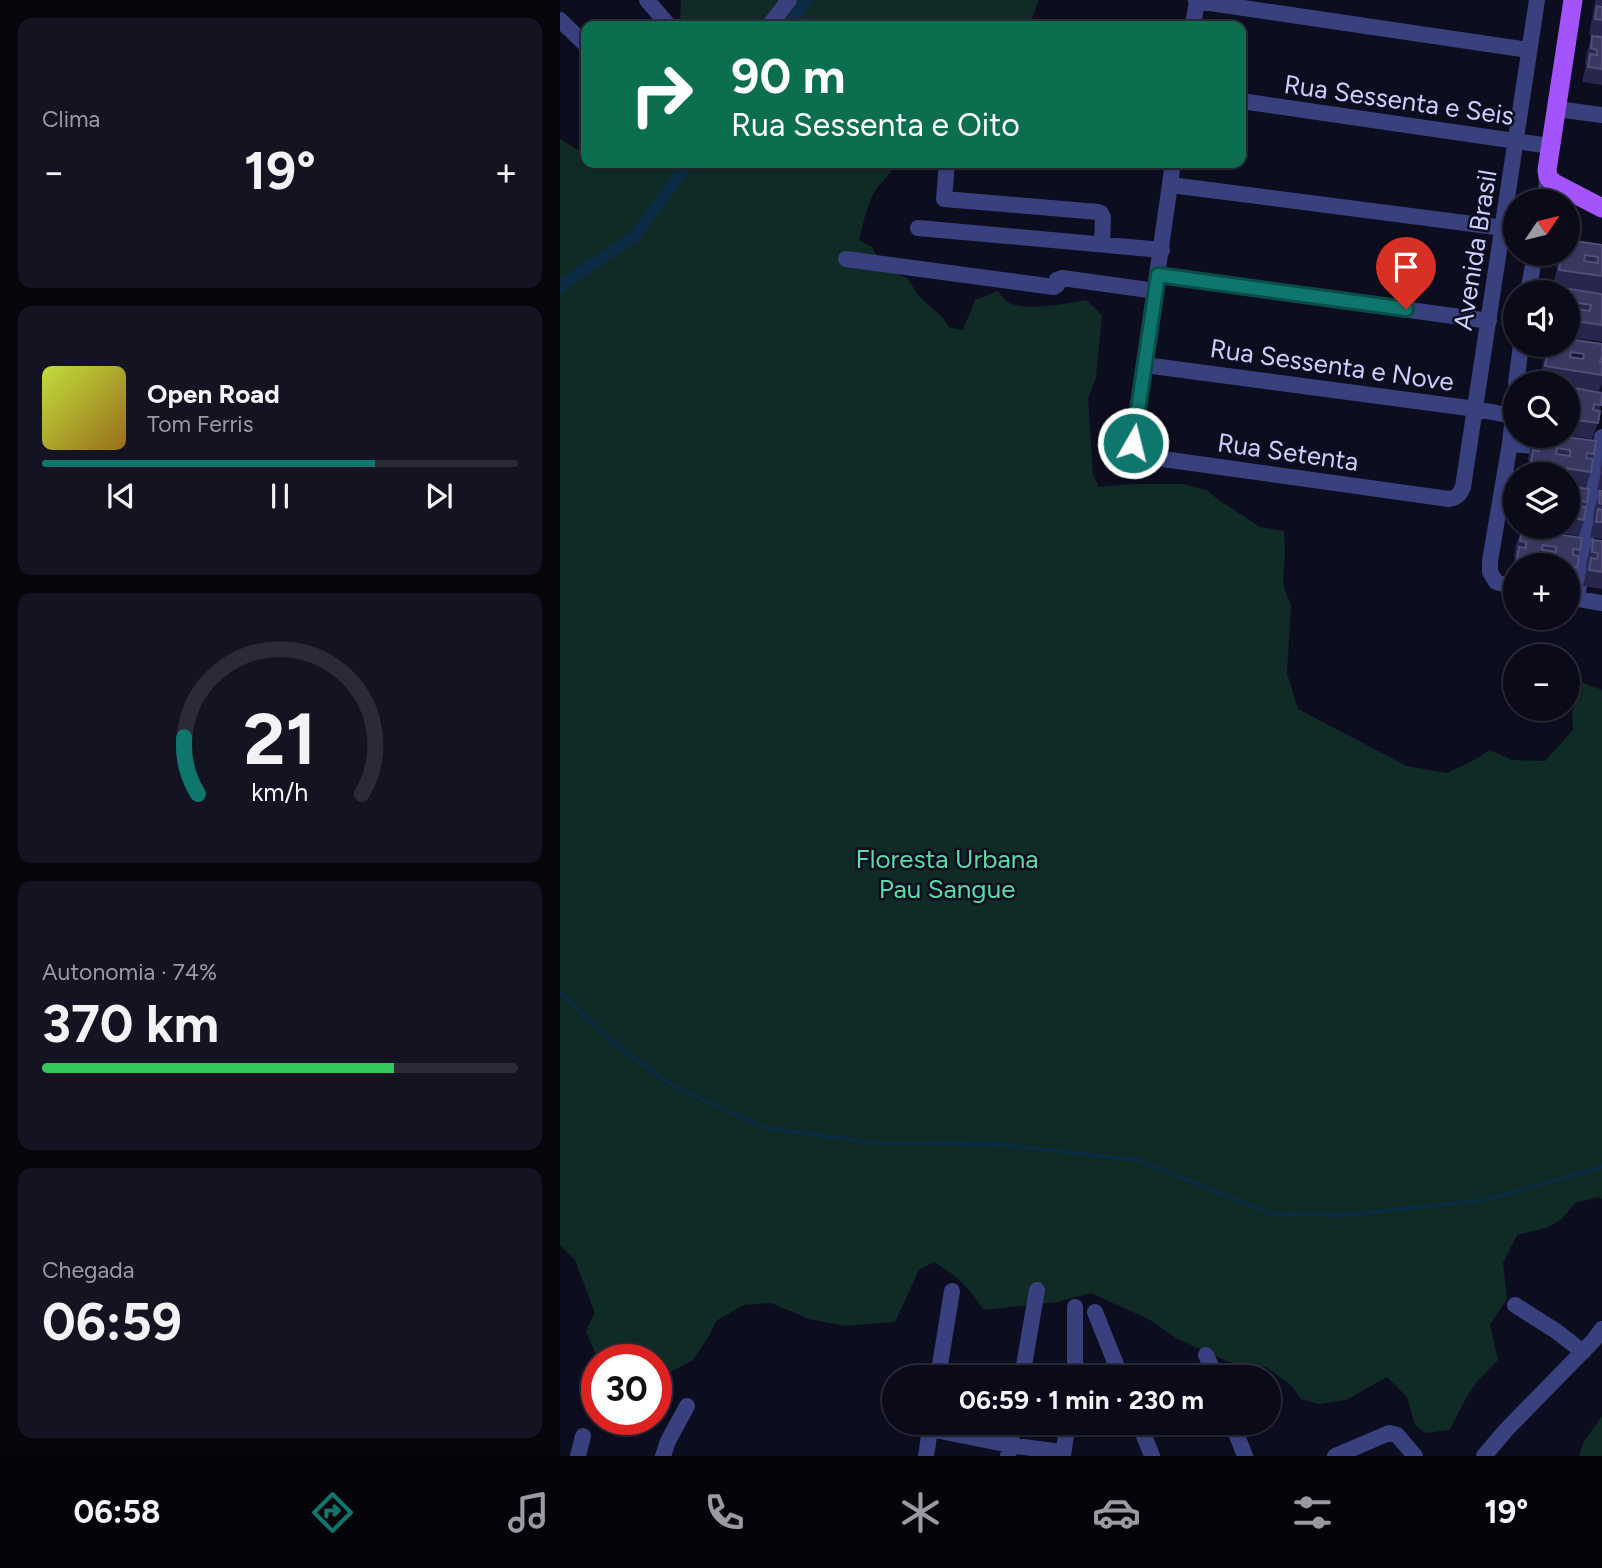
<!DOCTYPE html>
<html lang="pt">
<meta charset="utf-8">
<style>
body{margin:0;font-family:Figtree,sans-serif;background:#131321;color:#f1f3f6;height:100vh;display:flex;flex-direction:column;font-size:26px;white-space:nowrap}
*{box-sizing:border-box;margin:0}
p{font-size:23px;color:#999aa2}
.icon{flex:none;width:38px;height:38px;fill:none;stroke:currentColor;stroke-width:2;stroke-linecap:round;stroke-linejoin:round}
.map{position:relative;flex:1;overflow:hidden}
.sheet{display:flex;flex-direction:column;gap:18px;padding:18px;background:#06060d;width:560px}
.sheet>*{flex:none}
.guide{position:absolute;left:21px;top:21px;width:665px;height:147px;border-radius:14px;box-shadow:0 2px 5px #0004,0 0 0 2px #2a2b37;background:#0b6e4f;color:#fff;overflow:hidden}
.needle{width:46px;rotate:55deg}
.tools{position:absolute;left:943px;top:189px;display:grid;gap:14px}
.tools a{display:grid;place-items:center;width:77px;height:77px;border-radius:50%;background:#0a0a18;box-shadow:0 2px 5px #0004,0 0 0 2px #2a2b37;font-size:35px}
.speed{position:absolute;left:21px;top:1344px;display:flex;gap:14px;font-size:35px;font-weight:700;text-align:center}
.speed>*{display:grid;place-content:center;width:91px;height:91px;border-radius:50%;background:#0a0a18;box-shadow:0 2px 5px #0004,0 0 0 2px #2a2b37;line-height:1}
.speed .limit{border:10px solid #d22;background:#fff;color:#111}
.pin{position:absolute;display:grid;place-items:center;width:60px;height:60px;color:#fff;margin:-72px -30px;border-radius:50% 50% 50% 0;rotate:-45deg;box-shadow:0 0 7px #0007}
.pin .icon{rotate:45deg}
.me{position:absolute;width:77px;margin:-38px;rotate:8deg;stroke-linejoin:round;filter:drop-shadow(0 0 5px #0008)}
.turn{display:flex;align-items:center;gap:24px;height:147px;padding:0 35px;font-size:32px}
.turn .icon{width:91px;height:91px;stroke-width:2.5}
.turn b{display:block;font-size:49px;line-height:60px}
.big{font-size:52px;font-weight:700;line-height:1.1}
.sheet .card{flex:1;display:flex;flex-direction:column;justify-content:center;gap:10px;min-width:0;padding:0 24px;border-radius:14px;background:#131321}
.sheet .dial{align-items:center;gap:0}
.dial svg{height:182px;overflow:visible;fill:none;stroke:#2a2b37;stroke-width:7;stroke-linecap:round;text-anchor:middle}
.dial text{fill:#f1f3f6;stroke:none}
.song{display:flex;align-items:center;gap:21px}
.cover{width:84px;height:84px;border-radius:10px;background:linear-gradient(135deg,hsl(70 70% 55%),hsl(40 70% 35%))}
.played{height:7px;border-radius:4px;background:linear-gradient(90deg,#0f766e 70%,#2a2b37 70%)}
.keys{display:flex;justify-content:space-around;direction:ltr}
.heat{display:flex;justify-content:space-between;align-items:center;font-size:38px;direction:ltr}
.charge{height:10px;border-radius:5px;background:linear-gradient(90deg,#34c759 74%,#2a2b37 0)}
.trip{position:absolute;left:322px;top:1365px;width:399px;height:70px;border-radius:35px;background:#0a0a18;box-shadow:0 2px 5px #0004,0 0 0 2px #2a2b37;font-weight:700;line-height:70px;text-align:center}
.menu{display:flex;height:112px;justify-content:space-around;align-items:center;background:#04040a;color:#999aa2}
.menu .icon{width:49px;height:49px}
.menu .active{color:#0f766e}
.menu b{font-size:32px;color:#f1f3f6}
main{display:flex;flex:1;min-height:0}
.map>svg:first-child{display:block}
</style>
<main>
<section class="sheet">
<div class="card"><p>Clima</p>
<div class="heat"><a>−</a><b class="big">19°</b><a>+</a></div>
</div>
<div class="card">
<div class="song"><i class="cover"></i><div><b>Open Road</b><p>Tom Ferris</p></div></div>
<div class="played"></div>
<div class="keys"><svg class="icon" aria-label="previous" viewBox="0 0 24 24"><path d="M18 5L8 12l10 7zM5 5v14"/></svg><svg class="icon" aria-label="pause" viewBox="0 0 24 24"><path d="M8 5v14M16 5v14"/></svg><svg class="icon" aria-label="next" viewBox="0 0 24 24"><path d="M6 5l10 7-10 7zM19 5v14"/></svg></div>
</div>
<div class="card dial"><svg viewBox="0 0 100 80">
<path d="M14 69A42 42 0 1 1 86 69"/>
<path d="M14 69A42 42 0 0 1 8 44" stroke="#0f766e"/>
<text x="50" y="56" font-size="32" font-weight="700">21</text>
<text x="50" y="72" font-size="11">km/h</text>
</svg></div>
<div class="card"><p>Autonomia · 74%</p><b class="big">370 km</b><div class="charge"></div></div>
<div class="card"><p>Chegada</p><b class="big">06:59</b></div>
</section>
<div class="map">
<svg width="1042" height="1456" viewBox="0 0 1042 1456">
<rect width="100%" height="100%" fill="#0d0d20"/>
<path fill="#102a25" d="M121,0H479L470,24L467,26H126L120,17Z
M0,139L23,153H26V163H335C329,179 323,178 315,191C307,205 303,224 299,240L312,247L323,267L347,278L359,296L383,318L390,328L403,330L415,300L438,291C440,294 442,297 445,300C461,314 506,303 526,300L542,315L536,378L528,398L533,474L539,487L573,484H622L646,490L659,500L700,527L724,531L725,553L723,584L731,605L727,673L738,709L847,766L887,773L914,760L930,750L952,760L985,761L1013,730L1012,713L1021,682L1042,690V1199L1038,1197L1015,1203L1001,1220L986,1228L957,1235L943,1263L947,1299L930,1325L938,1360C927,1371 916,1382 908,1395C901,1406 896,1419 889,1430L865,1433L855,1425L847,1397L827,1377L786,1400L758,1404L741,1399L733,1387L706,1367H686L666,1361L616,1338L590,1320L531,1293L497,1302L424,1310C407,1286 399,1277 374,1262L359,1270L335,1322L285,1326L249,1319L211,1303L184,1305L156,1321L150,1334L133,1360L96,1380V1360H38L26,1331L35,1313L15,1260L0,1245Z
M1042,1416V1456H1019L1023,1443Z"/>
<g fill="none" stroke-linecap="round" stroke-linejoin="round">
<path stroke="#0c2b44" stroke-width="3.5" d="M0,992L54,1043L113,1086L206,1128L315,1143L434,1144L578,1160L712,1214L784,1215L925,1200L1042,1167"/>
<path stroke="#0c2b44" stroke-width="12" d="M228,26L247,0
M0,288L3,284L75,236L128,163"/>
<path stroke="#38417e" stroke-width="16" d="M87,0L109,26
M636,1L968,50
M0,20L26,45
M209,26L229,0
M633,26L637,0
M681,101L990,146
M997,109L1042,115
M387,163L384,199L538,212L541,213L543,217L542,244
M613,163L574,436C572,457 587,456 603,459L889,499C897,498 900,494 903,487L977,0
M611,185L944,228
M984,201L988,177
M358,228L602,250
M286,259L494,287L497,285V280L502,278L596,291
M598,275L929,321
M968,292L975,254
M585,365L916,409L953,416
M956,383L961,345
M956,391L950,443L930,561V572L936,582L956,587
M950,443L992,449
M1008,597L1042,603
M1017,599L1042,437
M955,1305L996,1331L1023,1352
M535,1312L561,1377
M646,1355L656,1377
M378,1377L392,1291
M462,1377L477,1290
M515,1377V1307
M579,1423L592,1456
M672,1423L685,1456
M370,1429L450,1445L493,1451L503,1456
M503,1455L508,1423
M18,1456L23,1436
M103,1456L108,1441L127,1406
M366,1456L371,1423
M448,1456L454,1423
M775,1456L829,1433L837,1435L855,1456
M924,1456L946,1430L1034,1340L1042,1329"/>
<path stroke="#a354fd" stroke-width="19" d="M1013,0L987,170L988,177L994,183L1042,208"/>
</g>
<path fill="#27264d" d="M1035,0H1042V37L1029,35Z
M1032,36L1042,37V85L1022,82L1026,65L1025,64L1027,52Z
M1042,245V293L993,286L997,268H996L998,254H1008Z
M997,287L1042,294V342L1008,337V292H995Z
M1042,344V384L1039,391L1008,387V383L979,382L983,364H982L984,352L986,345Z
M1008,387L1041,405L1039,411L1038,423L1032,439L1008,436Z
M974,436H998L1034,454L1032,459L1031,472L1025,488L1008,485V474H966L969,461L968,460L970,448Z
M1042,458V490H1037L1041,472L1040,471Z
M1008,486L1027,502L1025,507L1024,520L1019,536L960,527H1008Z
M1040,491H1042V539L1030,537L1034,519H1033L1035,507Z
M962,529L1020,550L1018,556L1017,568L1011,584H1008V565H956V576L951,575L955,557H954L956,545Z
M1033,540L1042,541V589L1023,586L1027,568H1026L1028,556Z"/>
<path fill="#151433" d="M988,348L994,349L988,365L987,354L983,364H982Z
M1011,352L1024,354L1019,370L1005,368Z"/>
<path fill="#393860" stroke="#504f79" stroke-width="2" fill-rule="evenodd" d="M1037,6L1042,7V20L1035,19Z
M1032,36L1042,37V69L1028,67L1030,54L1037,55V50L1031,48Z
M1008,240L1042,245V276L999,270L1001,257L1007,258ZM1025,255L1038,257V263L1024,261Z
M997,287L1042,294V325L1008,320V292H996ZM1018,303L1031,305L1030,311L1017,309Z
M1008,339L1042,344V356L1040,362H1042V375L985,366L987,354L993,355L994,349L988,348V345H1008ZM1011,352L1024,354L1023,359L1010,357Z
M1008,387L1042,393L1041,405L1034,404L1033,410L1040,411L1038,423L1008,419V406L1017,407V402L1008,400Z
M975,436H998L1036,441L1034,454L1027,453L1026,458L1033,459L1031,472L971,463L973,450L979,451L980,446L974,445ZM997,448L1010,450V456L996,454Z
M1008,486L1029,489L1027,502L1020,501L1019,506L1026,507L1024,520L1008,517Z
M1040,491H1042V504L1039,503Z
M1038,509L1042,510V522H1036Z
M962,529L1022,538L1020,550L1013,549V555L1019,556L1017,568L1008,567V565H997L957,559L959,547L966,548V542L960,541ZM983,545L996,547V552L982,550Z
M1033,540L1042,541V572L1029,570L1031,558L1037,559L1038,553L1032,552Z"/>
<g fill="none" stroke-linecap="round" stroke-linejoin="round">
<g stroke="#0a4d48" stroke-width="18">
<path id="route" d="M573,443L598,275L846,309"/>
</g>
<use href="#route" stroke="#0f766e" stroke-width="12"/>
</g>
<g text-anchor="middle" stroke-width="5" stroke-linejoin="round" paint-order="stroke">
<g font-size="26" fill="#cccefe" stroke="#0d0d20">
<text transform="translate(839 100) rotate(8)" y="9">Rua Sessenta e Seis</text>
<text transform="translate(915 250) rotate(-81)" y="9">Avenida Brasil</text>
<text transform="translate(772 365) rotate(8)" y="9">Rua Sessenta e Nove</text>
<text transform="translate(728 452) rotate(8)" y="9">Rua Setenta</text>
</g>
<g font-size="26" fill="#59dda7" stroke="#0d0d20">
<text x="387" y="868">Floresta Urbana<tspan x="387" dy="30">Pau Sangue</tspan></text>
</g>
</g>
</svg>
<div class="tools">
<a><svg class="needle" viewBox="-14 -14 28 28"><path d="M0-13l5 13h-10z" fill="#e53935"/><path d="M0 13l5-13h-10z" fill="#999aa2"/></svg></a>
<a><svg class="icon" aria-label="sound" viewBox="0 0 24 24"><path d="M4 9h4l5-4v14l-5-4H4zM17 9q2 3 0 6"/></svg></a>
<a><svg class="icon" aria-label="search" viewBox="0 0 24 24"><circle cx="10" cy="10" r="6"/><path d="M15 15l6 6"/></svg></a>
<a><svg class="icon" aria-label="layers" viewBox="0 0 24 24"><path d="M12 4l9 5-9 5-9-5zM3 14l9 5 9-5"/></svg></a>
<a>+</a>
<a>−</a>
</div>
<div class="speed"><div class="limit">30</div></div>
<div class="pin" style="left:846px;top:309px;background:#d93025"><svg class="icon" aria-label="arrive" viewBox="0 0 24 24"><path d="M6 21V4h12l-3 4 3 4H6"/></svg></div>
<svg class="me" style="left:573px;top:443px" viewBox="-20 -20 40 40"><circle r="17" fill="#0f766e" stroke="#fff" stroke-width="3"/><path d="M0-11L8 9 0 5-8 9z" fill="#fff"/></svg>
<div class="trip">06:59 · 1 min · 230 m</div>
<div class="guide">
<div class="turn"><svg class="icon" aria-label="right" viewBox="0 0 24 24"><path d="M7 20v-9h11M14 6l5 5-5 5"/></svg><div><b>90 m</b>Rua Sessenta e Oito</div></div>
</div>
</div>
</main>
<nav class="menu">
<b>06:58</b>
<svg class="icon active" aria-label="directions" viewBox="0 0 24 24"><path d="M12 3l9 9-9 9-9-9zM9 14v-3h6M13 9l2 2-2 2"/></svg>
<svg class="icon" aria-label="music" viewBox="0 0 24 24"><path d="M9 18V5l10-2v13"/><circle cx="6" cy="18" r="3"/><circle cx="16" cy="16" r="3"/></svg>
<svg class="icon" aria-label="phone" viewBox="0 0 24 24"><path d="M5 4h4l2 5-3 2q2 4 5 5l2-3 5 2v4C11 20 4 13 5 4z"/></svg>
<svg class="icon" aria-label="climate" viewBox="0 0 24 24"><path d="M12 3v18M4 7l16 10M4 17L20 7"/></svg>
<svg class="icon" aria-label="car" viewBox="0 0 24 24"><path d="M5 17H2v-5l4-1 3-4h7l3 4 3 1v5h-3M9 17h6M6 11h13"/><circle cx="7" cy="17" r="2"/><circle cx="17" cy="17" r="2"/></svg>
<svg class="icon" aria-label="filters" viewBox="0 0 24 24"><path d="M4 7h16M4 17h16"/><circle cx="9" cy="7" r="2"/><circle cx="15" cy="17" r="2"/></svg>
<b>19°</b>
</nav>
